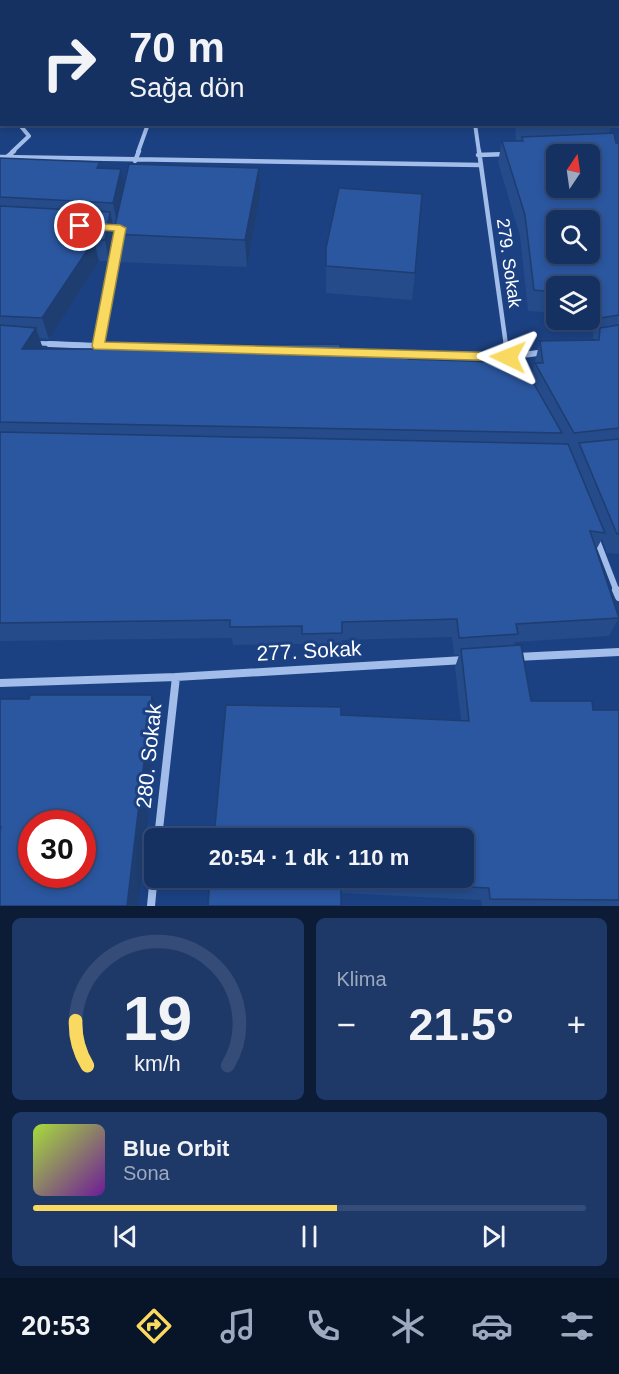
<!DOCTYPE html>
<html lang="tr">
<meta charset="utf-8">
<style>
body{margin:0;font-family:Helvetica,sans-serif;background:#1e3968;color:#f1f3f6;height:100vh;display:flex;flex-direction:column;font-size:22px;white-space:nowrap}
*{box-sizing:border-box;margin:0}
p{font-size:20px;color:#9da9be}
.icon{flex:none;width:33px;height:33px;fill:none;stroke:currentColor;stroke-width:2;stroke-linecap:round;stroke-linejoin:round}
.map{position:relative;height:906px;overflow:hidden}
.details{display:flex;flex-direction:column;gap:12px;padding:12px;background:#0c1b36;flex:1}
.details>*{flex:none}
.banner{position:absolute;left:0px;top:0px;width:620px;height:126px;box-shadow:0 3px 9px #0003,0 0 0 2px #344c77;background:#153162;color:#f1f3f6;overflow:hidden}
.needle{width:39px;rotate:13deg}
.fabs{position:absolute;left:546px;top:144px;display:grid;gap:12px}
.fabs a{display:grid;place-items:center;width:54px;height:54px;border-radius:9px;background:#153162;box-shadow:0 3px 9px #0003,0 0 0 2px #344c77;font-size:30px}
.speed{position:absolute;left:18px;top:810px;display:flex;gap:12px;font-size:30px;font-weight:700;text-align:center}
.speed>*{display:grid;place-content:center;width:78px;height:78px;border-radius:50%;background:#153162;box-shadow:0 3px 9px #0003,0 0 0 2px #344c77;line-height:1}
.speed .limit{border:9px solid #d22;background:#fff;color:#111}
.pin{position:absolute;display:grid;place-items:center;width:51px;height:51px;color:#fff;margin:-26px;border:3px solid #fff;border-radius:50%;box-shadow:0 2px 6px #0007}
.me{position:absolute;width:66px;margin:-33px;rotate:272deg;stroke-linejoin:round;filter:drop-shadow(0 0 4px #0008)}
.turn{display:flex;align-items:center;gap:21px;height:126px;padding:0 30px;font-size:27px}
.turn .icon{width:78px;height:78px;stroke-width:2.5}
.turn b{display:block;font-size:42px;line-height:51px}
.big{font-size:45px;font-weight:600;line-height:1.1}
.details .widget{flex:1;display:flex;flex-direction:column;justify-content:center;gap:9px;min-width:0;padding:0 21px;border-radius:9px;background:#1e3968}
.details .dial{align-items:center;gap:0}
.dial svg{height:156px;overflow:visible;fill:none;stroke:#344c77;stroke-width:7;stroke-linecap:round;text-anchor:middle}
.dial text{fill:#f1f3f6;stroke:none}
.song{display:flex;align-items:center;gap:18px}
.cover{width:72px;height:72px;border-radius:9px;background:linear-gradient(135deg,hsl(80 70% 55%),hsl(280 70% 35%))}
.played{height:6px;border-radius:3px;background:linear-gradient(90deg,#fad960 55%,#344c77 55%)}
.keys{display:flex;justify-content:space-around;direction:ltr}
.heat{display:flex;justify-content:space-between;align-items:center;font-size:33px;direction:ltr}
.details .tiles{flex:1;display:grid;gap:12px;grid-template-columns:1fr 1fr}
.widget:last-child{grid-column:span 2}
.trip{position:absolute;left:144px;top:828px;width:330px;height:60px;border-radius:9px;background:#153162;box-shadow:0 3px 9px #0003,0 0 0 2px #344c77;font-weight:600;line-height:60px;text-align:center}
.dock{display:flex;height:96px;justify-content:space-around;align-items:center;background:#081427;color:#9da9be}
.dock .icon{width:42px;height:42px}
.dock .on{color:#fad960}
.dock b{font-size:27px;color:#f1f3f6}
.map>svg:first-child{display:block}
</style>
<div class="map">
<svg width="619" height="906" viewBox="0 0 619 906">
<rect width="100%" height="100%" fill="#1c4182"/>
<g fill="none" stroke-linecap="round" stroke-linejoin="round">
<path stroke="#a2bdea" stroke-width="2" stroke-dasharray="1.5 3" stroke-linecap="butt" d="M579,0L581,2"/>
<path stroke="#a2bdea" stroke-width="4" d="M475,124L479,152
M12,152L29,136L19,124
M138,152L148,124"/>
<path stroke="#a2bdea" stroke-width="4.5" d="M479,151L506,345
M478,155L508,154
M0,157L480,165
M7,157L14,151
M135,161L139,151
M34,343L83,345
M98,345L117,244"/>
<path stroke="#a2bdea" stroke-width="6" d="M49,344L146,348
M506,344L508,357L515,369
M98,347L99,344
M333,353L508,357L545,352
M597,540L617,592"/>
<path stroke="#a2bdea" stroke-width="8" d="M616,590L619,597
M516,657L619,652
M0,683L176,677L464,660
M158,838L176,677
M151,906L154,874"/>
<path fill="#a2bdea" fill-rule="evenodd" d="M0,25H2V29H0Z
M618,46H619V50H618Z"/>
<path fill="#cddcf7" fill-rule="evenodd" d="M0,0H7L2,2V4Z"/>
</g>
<path fill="#254b8a" d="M515,124H612L609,133L616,143H619V554L607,553L602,539L596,550L619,618L609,636L515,642L514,646L531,701L593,710H619V906H482L481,900L341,893V715L461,720L455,667L459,655H454L452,637L342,640L341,651H302V644L233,645L232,638L0,641V158L101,169H121L124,185L260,195L247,267L118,262L114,239L109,261H99L49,339L39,338L43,349L341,354L408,359L531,378L540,341L596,340V339H593L594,317L590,316V286H556V313L528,311L520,236L498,162L502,141H516Z
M326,248L415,273L412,300L326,293Z"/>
<path fill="#1e3d70" d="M1,85L2,88V112L0,115Z
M259,168L260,195L247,267L245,240Z
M121,169L125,190L117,223L113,203Z
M110,212L115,232L113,234L114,239L109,261L105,240Z
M94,240L99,261L49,339L42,318Z
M36,328L43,349H22Z
M152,695L159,715L138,906H127Z"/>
<path fill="#2b57a0" stroke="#1e3d70" stroke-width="1.5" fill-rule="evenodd" d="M0,41H2V85L0,86Z
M614,133L616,143H619V315L600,318L601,296L590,295V286H556V292L534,290L525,215L502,141H523L522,137ZM556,154H590V188H556ZM556,220H590V254H556Z
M0,158L100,162L97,168L121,169L113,203L0,197Z
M129,164L259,168L245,240L113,234Z
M339,188L422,194L415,273L326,266V248Z
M0,206L110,212L105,240H94L42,318L0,316Z
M0,325L36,328L22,349H140V346L340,344L341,354L408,357V359L522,363L562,433L0,422Z
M619,325V428L574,433L535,363H543L540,341L599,340L600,328Z
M0,432L568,444L605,533L590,531L619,618L516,624L518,634L459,638L457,619L342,622V633L302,634V626L230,627V620L0,623Z
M619,439V534H617L579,443Z
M521,645L531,701H592L593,710H619V900L490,899L489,888L341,881V906H208L210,878H464V838H214L226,705L341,707V715L469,721L461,649Z
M30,695H152L127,906H0V832L1,827H0V699H29ZM32,824H82V874H32Z"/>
<path fill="#fad960" stroke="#a28d3e" stroke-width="1.5" d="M80,223L120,225L126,228L105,342L508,353L515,357L508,361L94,349L92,346L114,231L77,228L75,226Z"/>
<g text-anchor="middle" stroke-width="6" stroke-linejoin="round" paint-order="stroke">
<g font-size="18" fill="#fff" stroke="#1c4182">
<text transform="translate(509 263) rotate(82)" y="6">279. Sokak</text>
</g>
<g font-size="21" fill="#fff" stroke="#1c4182">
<text transform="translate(309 651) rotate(-3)" y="7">277. Sokak</text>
<text transform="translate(149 756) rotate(-84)" y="7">280. Sokak</text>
</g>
</g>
</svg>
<div class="fabs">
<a><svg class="needle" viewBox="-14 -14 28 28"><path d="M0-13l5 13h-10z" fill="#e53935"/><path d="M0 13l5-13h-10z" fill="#9da9be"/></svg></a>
<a><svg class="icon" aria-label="search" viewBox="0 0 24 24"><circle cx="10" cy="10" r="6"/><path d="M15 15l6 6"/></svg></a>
<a><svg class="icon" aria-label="layers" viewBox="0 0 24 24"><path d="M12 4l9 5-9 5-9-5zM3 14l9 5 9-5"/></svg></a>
</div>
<div class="speed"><div class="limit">30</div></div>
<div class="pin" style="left:80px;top:226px;background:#d93025"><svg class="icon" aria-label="arrive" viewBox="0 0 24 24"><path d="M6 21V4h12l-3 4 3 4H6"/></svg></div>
<svg class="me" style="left:508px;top:357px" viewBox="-20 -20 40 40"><path d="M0-17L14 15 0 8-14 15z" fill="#fad960" stroke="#fff" stroke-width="4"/></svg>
<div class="trip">20:54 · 1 dk · 110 m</div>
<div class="banner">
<div class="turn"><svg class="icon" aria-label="right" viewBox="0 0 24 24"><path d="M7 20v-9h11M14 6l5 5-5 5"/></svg><div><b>70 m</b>Sağa dön</div></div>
</div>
</div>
<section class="details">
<div class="tiles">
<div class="widget dial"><svg viewBox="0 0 100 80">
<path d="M14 69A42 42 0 1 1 86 69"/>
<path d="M14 69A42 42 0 0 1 8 46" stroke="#fad960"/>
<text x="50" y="56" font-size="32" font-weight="700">19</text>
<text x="50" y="72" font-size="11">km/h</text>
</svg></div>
<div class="widget"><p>Klima</p>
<div class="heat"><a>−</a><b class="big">21.5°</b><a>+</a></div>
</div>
<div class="widget">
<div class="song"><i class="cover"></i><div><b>Blue Orbit</b><p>Sona</p></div></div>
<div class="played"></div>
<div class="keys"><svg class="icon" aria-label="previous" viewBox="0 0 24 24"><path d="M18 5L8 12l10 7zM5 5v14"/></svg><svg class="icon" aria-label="pause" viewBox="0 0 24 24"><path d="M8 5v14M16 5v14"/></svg><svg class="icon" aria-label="next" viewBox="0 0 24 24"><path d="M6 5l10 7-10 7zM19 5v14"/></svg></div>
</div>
</div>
</section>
<nav class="dock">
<b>20:53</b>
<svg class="icon on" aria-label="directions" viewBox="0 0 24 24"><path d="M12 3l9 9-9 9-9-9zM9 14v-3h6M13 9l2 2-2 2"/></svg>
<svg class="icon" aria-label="music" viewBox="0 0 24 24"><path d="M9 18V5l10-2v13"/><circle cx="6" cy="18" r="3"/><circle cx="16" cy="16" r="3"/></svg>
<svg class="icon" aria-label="phone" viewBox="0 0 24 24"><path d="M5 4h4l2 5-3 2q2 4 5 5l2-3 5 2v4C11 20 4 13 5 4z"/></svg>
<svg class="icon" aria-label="climate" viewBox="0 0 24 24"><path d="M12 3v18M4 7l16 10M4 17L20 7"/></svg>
<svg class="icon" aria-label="car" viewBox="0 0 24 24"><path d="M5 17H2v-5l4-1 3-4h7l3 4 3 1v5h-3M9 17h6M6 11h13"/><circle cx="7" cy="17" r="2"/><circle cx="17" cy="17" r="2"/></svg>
<svg class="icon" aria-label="filters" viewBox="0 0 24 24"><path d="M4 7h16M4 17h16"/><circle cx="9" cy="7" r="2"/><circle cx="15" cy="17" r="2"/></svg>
</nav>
